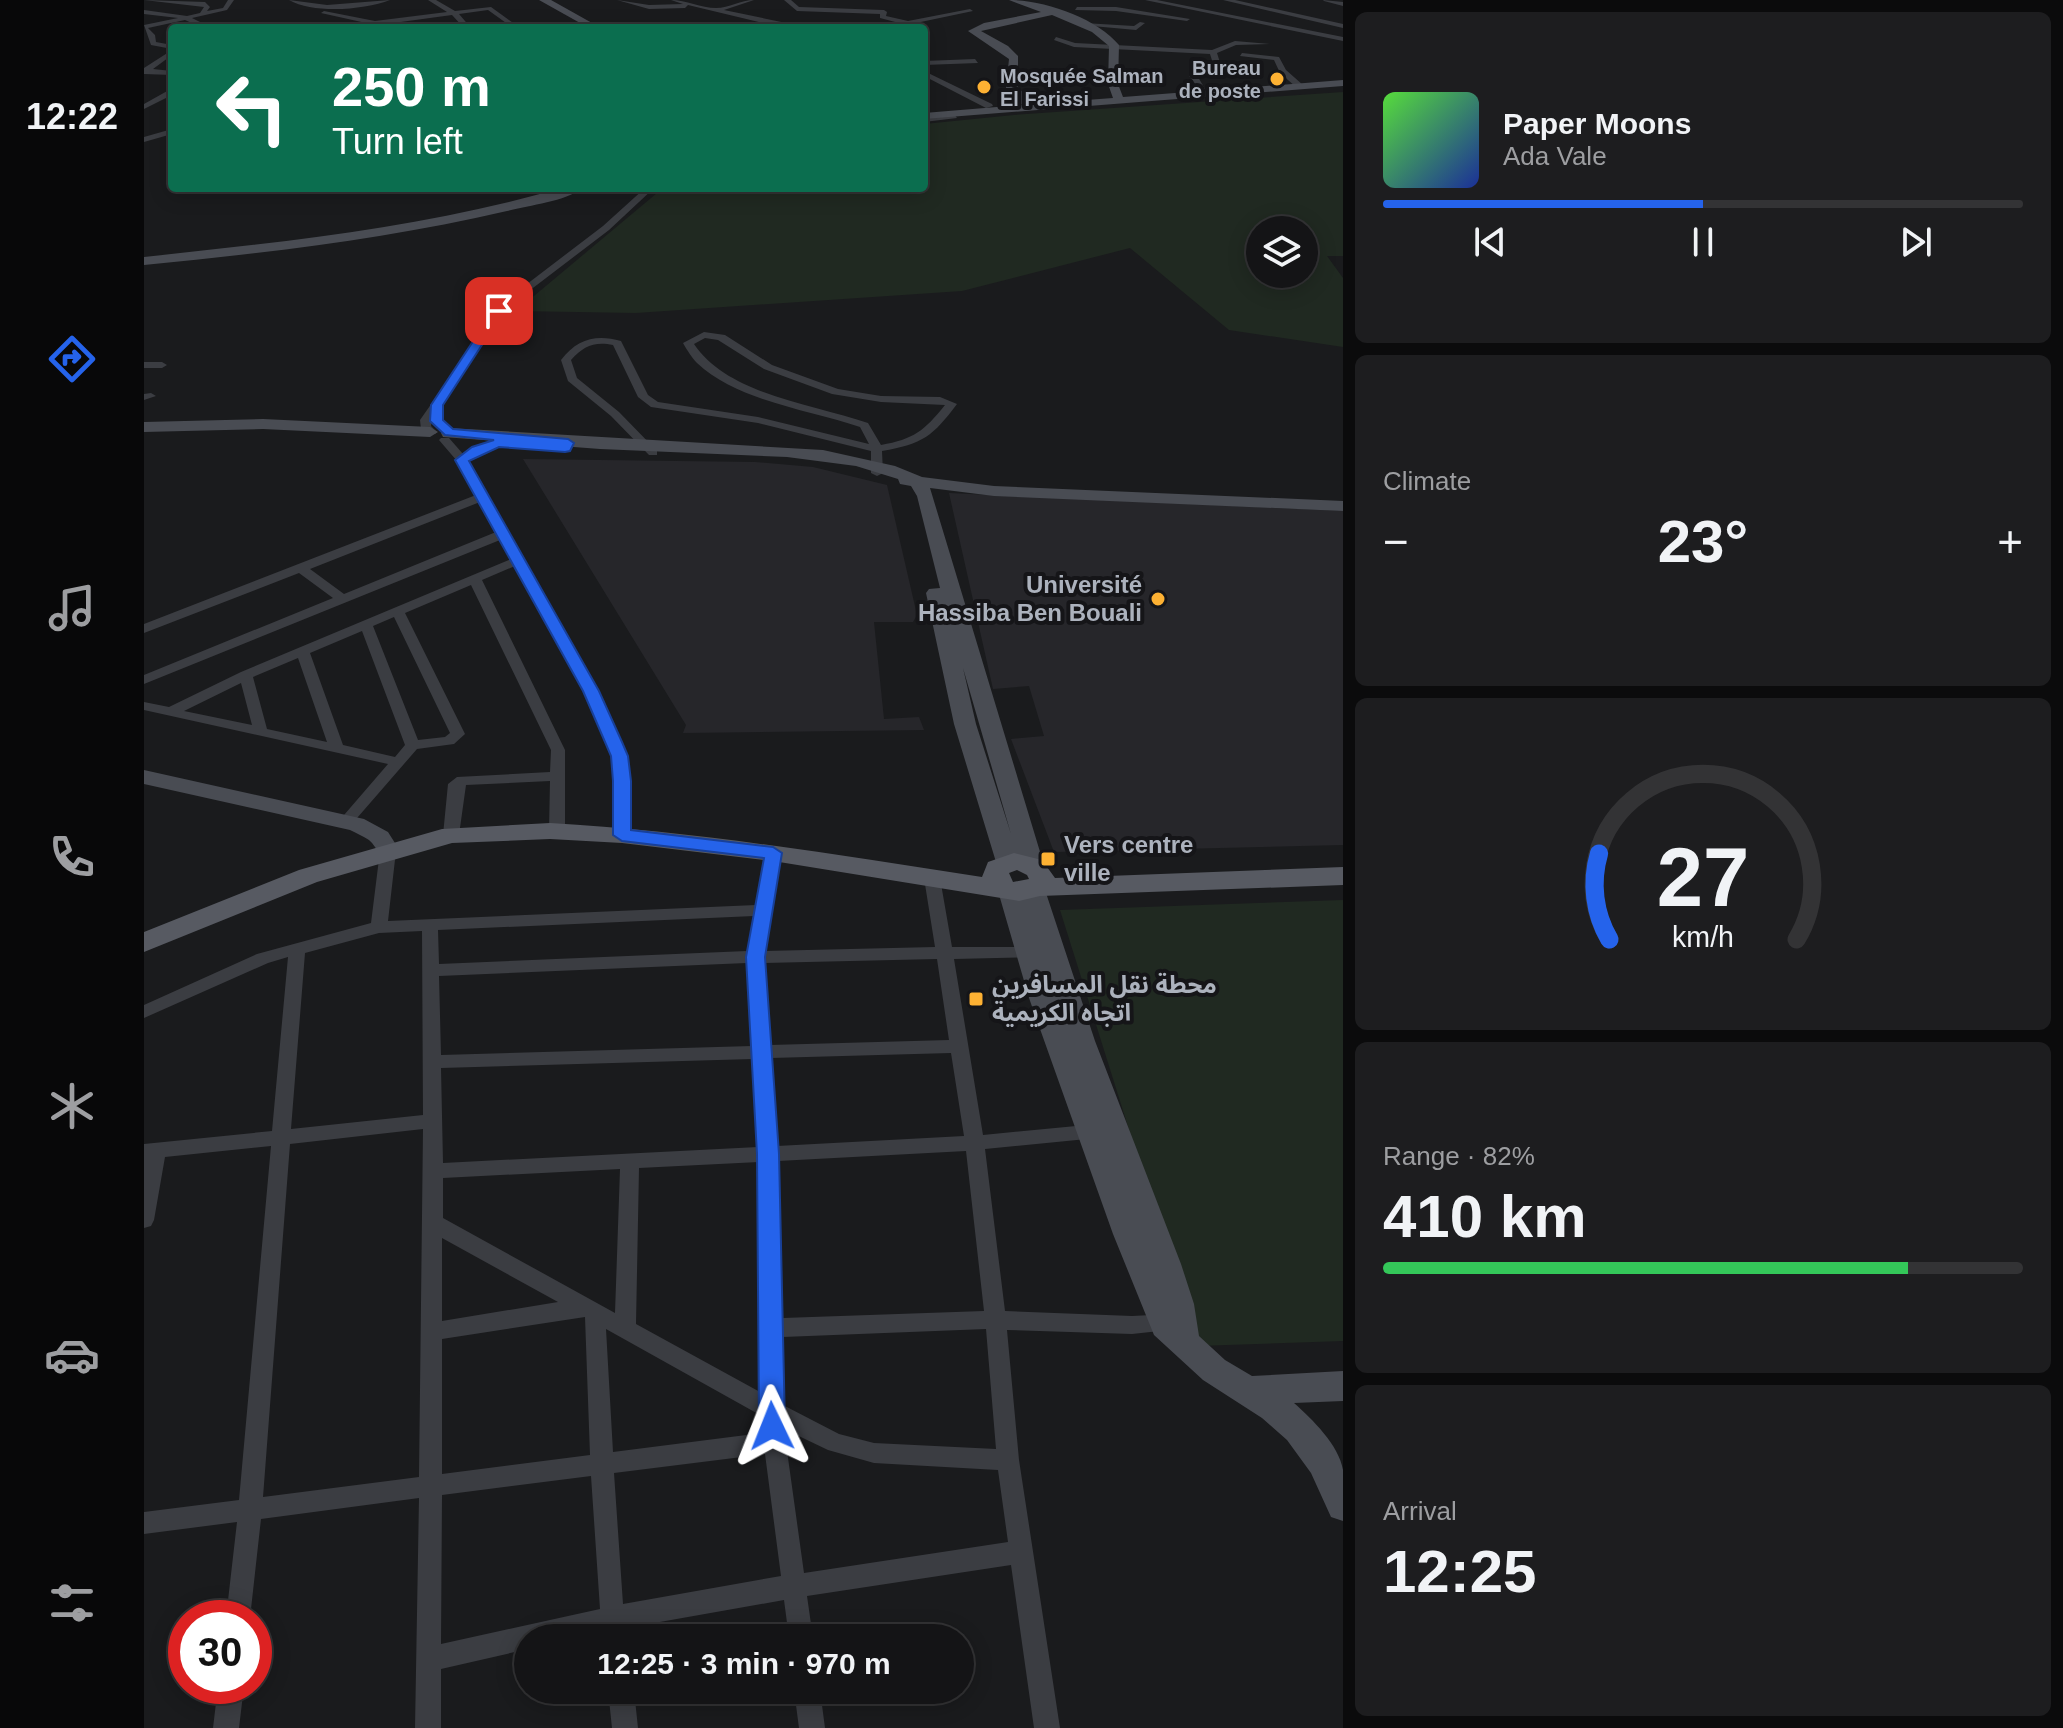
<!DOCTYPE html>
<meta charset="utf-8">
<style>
body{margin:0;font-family:Arial,"Noto Sans Arabic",sans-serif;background:#1d1d1f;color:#f1f3f6;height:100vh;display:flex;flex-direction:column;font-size:30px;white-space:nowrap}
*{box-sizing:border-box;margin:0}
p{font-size:26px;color:#9d9ea1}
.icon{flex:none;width:44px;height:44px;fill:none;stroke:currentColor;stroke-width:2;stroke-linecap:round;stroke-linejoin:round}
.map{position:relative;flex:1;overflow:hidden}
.drawer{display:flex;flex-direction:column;gap:12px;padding:12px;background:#0b0b0c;width:720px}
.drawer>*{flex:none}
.top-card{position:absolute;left:24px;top:24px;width:760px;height:168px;border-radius:8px;box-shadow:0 4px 20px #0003,0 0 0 2px #333335;background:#0b6e4f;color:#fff;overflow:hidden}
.buttons{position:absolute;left:1102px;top:216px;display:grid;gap:16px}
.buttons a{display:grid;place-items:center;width:72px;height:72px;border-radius:50%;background:#141416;box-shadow:0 4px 20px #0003,0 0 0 2px #333335;font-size:40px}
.speed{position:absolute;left:24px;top:1600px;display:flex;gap:16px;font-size:40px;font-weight:700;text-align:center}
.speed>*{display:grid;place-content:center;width:104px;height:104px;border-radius:50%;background:#141416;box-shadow:0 4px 20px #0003,0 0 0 2px #333335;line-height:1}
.speed .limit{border:12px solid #d22;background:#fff;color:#111}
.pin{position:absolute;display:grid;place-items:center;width:68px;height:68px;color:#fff;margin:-34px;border-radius:16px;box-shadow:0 4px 12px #0006}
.me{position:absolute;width:88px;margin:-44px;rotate:358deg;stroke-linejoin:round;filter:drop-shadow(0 0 6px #0008)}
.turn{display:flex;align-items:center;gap:28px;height:168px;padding:0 32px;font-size:36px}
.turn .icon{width:104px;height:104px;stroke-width:2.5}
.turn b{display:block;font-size:56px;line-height:68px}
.big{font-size:60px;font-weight:700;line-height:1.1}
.drawer .widget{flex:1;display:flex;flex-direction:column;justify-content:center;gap:12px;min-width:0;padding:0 28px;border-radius:12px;background:#1d1d1f}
.drawer .dial{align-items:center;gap:0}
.dial svg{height:208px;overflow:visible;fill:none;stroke:#333335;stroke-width:7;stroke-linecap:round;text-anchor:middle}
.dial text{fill:#f1f3f6;stroke:none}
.song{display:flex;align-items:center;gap:24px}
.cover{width:96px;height:96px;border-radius:12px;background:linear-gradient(135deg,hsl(110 70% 55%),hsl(230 70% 35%))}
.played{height:8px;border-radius:4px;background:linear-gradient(90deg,#2563eb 50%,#333335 50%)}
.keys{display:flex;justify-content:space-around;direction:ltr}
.heat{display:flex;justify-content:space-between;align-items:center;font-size:44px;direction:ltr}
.charge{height:12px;border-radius:6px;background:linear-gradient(90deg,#34c759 82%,#333335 0)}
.trip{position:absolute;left:370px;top:1624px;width:460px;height:80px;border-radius:40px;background:#141416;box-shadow:0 4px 20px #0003,0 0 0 2px #333335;font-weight:700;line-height:80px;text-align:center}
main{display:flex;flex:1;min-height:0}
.dock{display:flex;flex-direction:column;width:144px;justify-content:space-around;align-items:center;background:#080809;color:#9d9ea1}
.dock .icon{width:56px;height:56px}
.dock .current{color:#2563eb}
.dock b{font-size:36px;color:#f1f3f6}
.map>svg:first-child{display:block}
</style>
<main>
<nav class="dock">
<b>12:22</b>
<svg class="icon current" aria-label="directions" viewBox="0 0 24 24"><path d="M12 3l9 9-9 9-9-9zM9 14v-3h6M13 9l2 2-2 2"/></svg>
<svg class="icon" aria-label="music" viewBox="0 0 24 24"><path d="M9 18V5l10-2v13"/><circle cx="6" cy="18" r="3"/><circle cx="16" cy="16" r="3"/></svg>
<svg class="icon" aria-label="phone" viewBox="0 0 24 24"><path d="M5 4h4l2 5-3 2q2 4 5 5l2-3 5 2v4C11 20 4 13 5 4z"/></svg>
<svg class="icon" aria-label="climate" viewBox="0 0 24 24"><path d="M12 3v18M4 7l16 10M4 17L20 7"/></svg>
<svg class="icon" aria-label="car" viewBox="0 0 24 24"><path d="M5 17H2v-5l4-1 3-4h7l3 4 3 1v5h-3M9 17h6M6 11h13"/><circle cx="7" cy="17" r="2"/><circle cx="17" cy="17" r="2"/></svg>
<svg class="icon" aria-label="filters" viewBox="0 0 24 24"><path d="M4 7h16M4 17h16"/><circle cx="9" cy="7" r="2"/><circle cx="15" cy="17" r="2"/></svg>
</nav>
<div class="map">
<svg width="1199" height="1728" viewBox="0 0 1199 1728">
<rect width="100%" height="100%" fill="#1a1b1d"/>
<path fill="#26262a" d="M379,459L611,462L669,467L743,485L773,615L769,622H730L740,719L775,717L780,730L539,733L542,725Z
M805,493L1199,511V845L910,852L867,739L900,736L885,686L849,689Z"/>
<path fill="#202921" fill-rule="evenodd" d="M1199,92V256H1183L1199,278V347L1085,330L986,248L818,291L492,313L372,311L519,188H780V124L870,115ZM1116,230H1160V274H1116Z
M1199,900V1341L1053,1346L916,910Z"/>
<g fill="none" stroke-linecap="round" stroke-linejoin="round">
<path fill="#3b3d42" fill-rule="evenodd" d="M0,0L61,2L66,7L63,11L79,8L84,0H90L83,10L48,18L68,28H59L41,20L4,28L11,35L12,42L28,45V49L7,45L0,25L34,18L0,14V10L43,16L56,13L60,7Z
M145,0L183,5L246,0C220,10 170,14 145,0Z
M284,0H292L311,11L347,7L376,28H369L344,10L315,14L327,28H320L308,15L242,24L240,27L177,13L180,11L231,21L303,12Z
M473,0L505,5L539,4L527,0C542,0 557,8 572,8C585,8 597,0 610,0L580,10L666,28L627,25L544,5L541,8L505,9Z
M640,0H647L655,7L740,10L743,12L742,16L764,21L826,9L829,11L753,27L750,25L755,23L736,18V14L653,11Z
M1001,0H1013L1199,37V41Z
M1079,0H1091L1199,24V28Z
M1179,0L1199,2V6L1180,1Z
M933,7H972L1046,19L1043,21L972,11L931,10Z
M996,22L1001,23L992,30L937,25L940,23L990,26Z
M912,37L931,43L1068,50L1091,41L1126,44L1092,45L1073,53L1079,72L1054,77L1061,89L1057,91L1045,76L1071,70L1066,54L930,47L910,40Z
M28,50V55L9,69L28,71V75L0,74V68Z
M1098,53L1135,57L1142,70L1159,85L1152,87L1136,73L1130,60L1096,56Z
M831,59L834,63L780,65V61Z
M780,71L848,104L849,106L842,108L780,76Z
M25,90H28V95L0,109V104Z
M810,114L813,118L780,122V118Z
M28,129V134L0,142V137Z
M501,188H510L465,230L364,307L288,420L287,426L293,432L291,434H283L277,429L276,420L358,303L459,226Z
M560,332L581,335L628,365L694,389L737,396L796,397L813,404C789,436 779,444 738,451L739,473L733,476L727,473V451L614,423L507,407L494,397L469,345C451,341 439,346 427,360L433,378L475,412L513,451V455H505L467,416L424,381L417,360C433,339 452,334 477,341L504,395L514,402L614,417L725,444L716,427C666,410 593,401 553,363C548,358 543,350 539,343ZM561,338L574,340L620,369L688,394L737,402L801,405C780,431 770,439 737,445L724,423C669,404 584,395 550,344Z
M0,362H18L23,365L18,368H0Z
M0,394L7,393L12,396L0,400Z
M297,438H305L319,454C330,447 349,436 360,443L324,461L454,691L477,742L482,756L486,781V835L484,839L478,840L470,835V781L468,756L463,742L440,691L371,566L338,580L421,750V831L419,835L413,836L405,831L406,781L322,785L315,835L307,840L299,835L304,784L313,777L406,772L407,750L327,585L261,613L321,734L310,744L273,749L207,825H197L194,822L244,764L0,710V702L25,707L97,672L367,559L356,540L0,684V675L189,598L155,573L0,633V624L332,495L313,461L295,440ZM336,502L352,532L200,594L166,569ZM250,617L306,733L301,737L274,740L229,626ZM218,631L261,745L251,757L199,745L166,653ZM154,658L183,742L123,729L109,677ZM97,683L108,725L40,711Z
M244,846L252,851L244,921L612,905L621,853L629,848L637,853L621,951L791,947L780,878L788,873L796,878L808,947H898L900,951L898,955L892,957L810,959L839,1135L953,1124L960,1126L962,1131L960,1136L953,1138L841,1149L861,1311L988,1316L1027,1314L1034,1317L1038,1323L1034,1329L988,1334L863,1330L875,1460L916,1728H890L867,1565L663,1596L669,1638H645L640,1600L482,1628L483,1638H459L458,1632L434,1638H384V1649L297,1669V1728H271L275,1498L117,1519L106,1618H82L93,1522L0,1534V1512L95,1500L127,1146L21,1157L10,1220L7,1226L0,1228V1144L128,1131L144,957L124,963L0,1018V1005L113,954L227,923L236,851ZM610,916L603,951L295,964L294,930ZM278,931L279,1115L147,1129L161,953L235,933ZM793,959L805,1040L626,1045L620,963ZM603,963L608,1046L297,1055L295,976ZM807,1053L820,1136L633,1146L627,1058ZM609,1059L614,1147L299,1163L297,1068ZM279,1129L275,1477L119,1497L146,1144ZM822,1151L840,1311L639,1318L634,1161ZM615,1162L618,1328L616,1392L492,1324L495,1168ZM476,1169L471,1313L299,1218V1178ZM298,1238L414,1302L298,1321ZM441,1317L446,1455L298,1474V1339ZM462,1329L616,1415L618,1433L469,1452ZM842,1329L852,1449L730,1443L695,1434L637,1404L639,1337ZM640,1429L684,1450L730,1463L854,1470L864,1542L660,1573ZM621,1454L637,1576L479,1604L470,1473ZM447,1476L456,1609L297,1644L298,1495Z
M74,1686H100L95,1728H69Z
M464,1690H490L494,1728H468Z
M650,1690H676L681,1728H655Z"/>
<path fill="#494c53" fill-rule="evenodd" d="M395,0H407L457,28H445Z
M865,0C900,0 953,18 975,45L974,84L979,97L1199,80V86L780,119V113L878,105L862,88L865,59L824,31L840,23L897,12ZM908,15L948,32L965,46L964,84L969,98L889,104L874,87V56L864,46L837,31Z
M418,188H438C421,202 385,205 363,211C243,239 122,253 0,265V257C141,242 281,227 418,188Z
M119,419L286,427L294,432L286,437L119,429L0,432V422Z
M305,428L679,450L751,466L778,477L850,486L1199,501V511L850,496L786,488L900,865L896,871H880L875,863L872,868H856L852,862L810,724L782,593L785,589L796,588L773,496L767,486L756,484L754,479L712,466L643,457L456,449L299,437L297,433L299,429ZM819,668L867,834L832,724Z
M0,770L220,819L244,832L256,851L252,856C234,861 236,850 225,840C219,836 212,833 206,830L0,784Z
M889,882L898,884L901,890L951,1041L1037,1264L1050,1304L1055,1336L1081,1360L1108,1376L1199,1371V1401L1150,1403C1168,1419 1195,1445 1199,1470C1199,1486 1199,1505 1199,1521L1187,1517L1167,1473L1143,1440L1118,1418L1059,1380L1010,1335L969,1234L885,998L854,891L857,885L866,883L877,889L880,884Z"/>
<path fill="#575a62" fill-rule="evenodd" d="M406,823C551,831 695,855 838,877L844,862L870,853L898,860L911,878L1199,867V885L896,896L875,901L629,861L478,843L406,839L308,843L173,882L0,952V932L155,870L298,829ZM873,870L883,875L885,879L869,882L865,873Z"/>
</g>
<path fill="#2563eb" stroke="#184099" stroke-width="2" d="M351,308L360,311L299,405V420L309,429L424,439L430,443L426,451L421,452L355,447L325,461L455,691L478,742L484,756L487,781V830L629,847L638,853L621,957L635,1154L641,1426L637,1434L628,1437L619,1434L615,1426L613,1154L602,957L620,858L478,841L469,835V781L467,756L461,742L439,691L311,460L328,447L350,440L301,435L286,421L287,405Z"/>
<g fill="#fdb133" stroke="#151518" stroke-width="3">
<circle cx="1133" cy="79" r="8"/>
<circle cx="840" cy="87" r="8"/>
<circle cx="1014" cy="599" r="8"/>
<rect x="896" y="851" width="16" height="16" rx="4"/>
<rect x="824" y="991" width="16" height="16" rx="4"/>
</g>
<g text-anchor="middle" stroke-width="8" stroke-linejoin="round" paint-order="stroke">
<g font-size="20" font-weight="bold" fill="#acb2bd" stroke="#151518" text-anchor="end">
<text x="1117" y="75">Bureau<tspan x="1117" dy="23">de poste</tspan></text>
<text x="856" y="83" text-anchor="start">Mosquée Salman<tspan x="856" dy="23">El Farissi</tspan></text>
</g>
<g font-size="24" font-weight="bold" fill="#acb2bd" stroke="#151518" text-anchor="start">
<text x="998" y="593" text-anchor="end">Université<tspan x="998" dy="28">Hassiba Ben Bouali</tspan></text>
<text x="920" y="853">Vers centre<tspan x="920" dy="28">ville</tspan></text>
<text x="848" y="993">محطة نقل المسافرين<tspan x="848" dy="28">اتجاه الكريمية</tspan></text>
</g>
</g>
</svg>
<div class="buttons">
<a><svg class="icon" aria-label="layers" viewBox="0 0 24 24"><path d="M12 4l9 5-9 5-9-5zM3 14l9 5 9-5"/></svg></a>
</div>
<div class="speed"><div class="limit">30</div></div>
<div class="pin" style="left:355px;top:311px;background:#d93025"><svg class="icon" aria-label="arrive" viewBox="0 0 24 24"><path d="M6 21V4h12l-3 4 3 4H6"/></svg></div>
<svg class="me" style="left:628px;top:1426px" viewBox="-20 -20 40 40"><path d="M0-17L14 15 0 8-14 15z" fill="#2563eb" stroke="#fff" stroke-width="4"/></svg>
<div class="trip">12:25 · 3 min · 970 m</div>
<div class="top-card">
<div class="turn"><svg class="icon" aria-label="left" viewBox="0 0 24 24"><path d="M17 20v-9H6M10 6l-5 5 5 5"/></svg><div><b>250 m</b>Turn left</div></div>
</div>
</div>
<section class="drawer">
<div class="widget">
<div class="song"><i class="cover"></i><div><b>Paper Moons</b><p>Ada Vale</p></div></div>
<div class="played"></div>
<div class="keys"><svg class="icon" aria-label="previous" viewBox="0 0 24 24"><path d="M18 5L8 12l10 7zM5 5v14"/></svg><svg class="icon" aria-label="pause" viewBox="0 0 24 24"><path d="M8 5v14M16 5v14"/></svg><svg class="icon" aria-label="next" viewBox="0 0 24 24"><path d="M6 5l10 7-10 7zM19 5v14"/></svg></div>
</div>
<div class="widget"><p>Climate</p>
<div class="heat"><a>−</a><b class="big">23°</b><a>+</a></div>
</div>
<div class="widget dial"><svg viewBox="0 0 100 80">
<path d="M14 69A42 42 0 1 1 86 69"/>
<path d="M14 69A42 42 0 0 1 10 36" stroke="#2563eb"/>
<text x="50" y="56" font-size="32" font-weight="700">27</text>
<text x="50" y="72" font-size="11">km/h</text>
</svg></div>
<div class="widget"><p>Range · 82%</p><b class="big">410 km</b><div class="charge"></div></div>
<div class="widget"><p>Arrival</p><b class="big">12:25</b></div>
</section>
</main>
